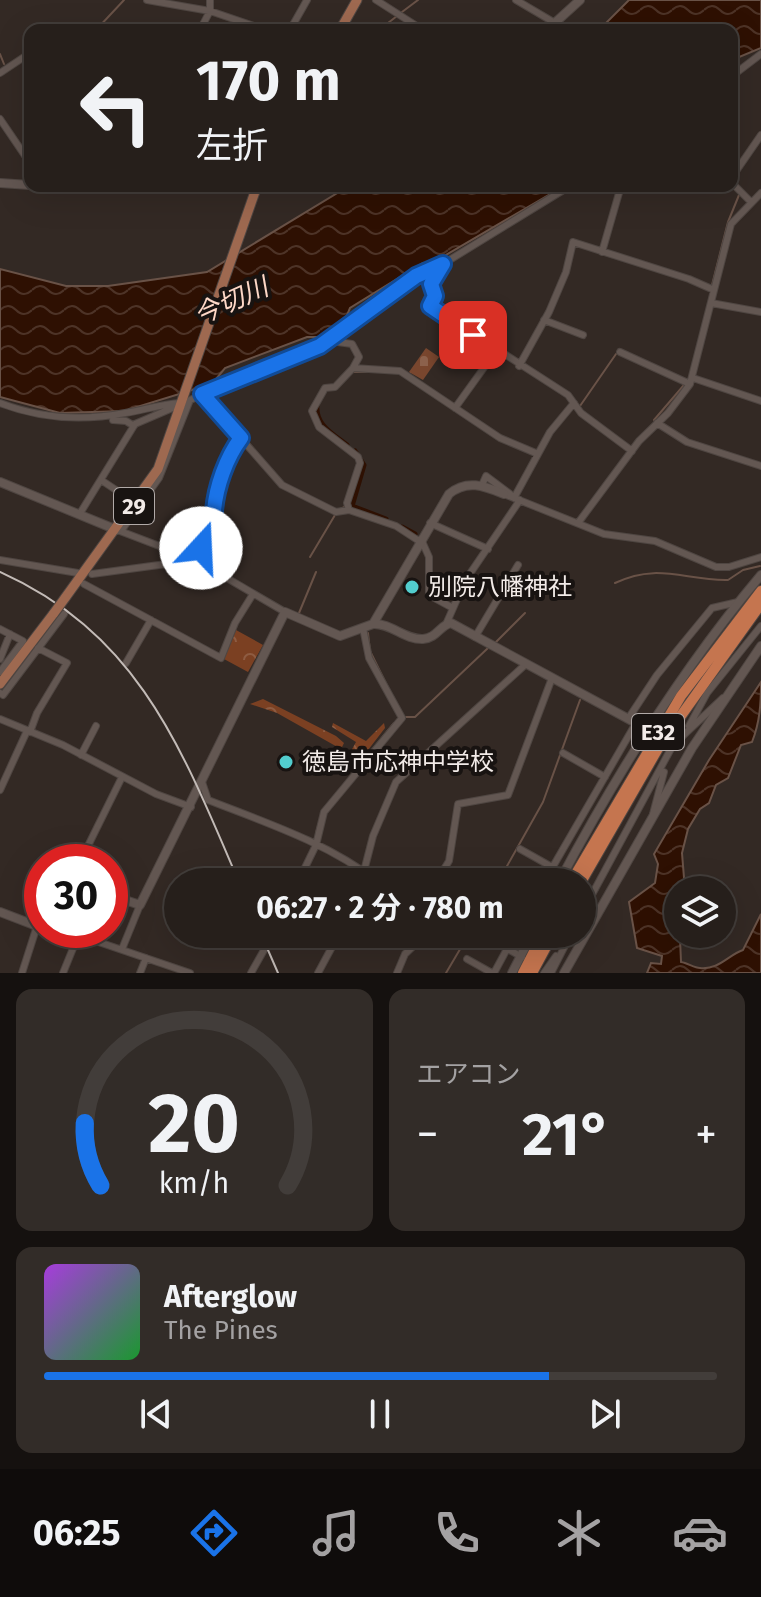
<!DOCTYPE html>
<html lang="ja">
<meta charset="utf-8">
<style>
body{margin:0;font-family:"Fira Sans","Noto Sans JP",sans-serif;background:#322c28;color:#f1f3f6;height:100vh;display:flex;flex-direction:column;font-size:30px;white-space:nowrap}
*{box-sizing:border-box;margin:0}
p{font-size:26px;color:#a4a2a3}
.icon{flex:none;width:44px;height:44px;fill:none;stroke:currentColor;stroke-width:2;stroke-linecap:round;stroke-linejoin:round}
.map{position:relative;height:973px;overflow:hidden}
.details{display:flex;flex-direction:column;gap:16px;padding:16px;background:#15110f;flex:1}
.details>*{flex:none}
.guide{position:absolute;left:24px;top:24px;width:714px;height:168px;border-radius:16px;box-shadow:0 8px 32px #0002,0 0 0 2px #423d3a;background:#261f1b;color:#f1f3f6;overflow:hidden}
.fabs{position:absolute;left:664px;top:876px;display:grid;gap:16px}
.fabs a{display:grid;place-items:center;width:72px;height:72px;border-radius:50%;background:#261f1b;box-shadow:0 8px 32px #0002,0 0 0 2px #423d3a;font-size:40px}
.speed{position:absolute;left:24px;top:844px;display:flex;gap:16px;font-size:40px;font-weight:700;text-align:center}
.speed>*{display:grid;place-content:center;width:104px;height:104px;border-radius:50%;background:#261f1b;box-shadow:0 8px 32px #0002,0 0 0 2px #423d3a;line-height:1}
.speed .limit{border:12px solid #d22;background:#fff;color:#111}
.pin{position:absolute;display:grid;place-items:center;width:68px;height:68px;color:#fff;margin:-34px;border-radius:16px;box-shadow:0 4px 12px #0006}
.me{position:absolute;width:88px;margin:-44px;rotate:20deg;stroke-linejoin:round;filter:drop-shadow(0 0 6px #0008)}
.turn{display:flex;align-items:center;gap:28px;height:168px;padding:0 40px;font-size:36px}
.turn .icon{width:104px;height:104px;stroke-width:2.5}
.turn b{display:block;font-size:56px;line-height:68px}
.big{font-size:60px;font-weight:700;line-height:1.1}
.details .tile{flex:1;display:flex;flex-direction:column;justify-content:center;gap:12px;min-width:0;padding:0 28px;border-radius:16px;background:#322c28}
.details .dial{align-items:center;gap:0}
.dial svg{height:208px;overflow:visible;fill:none;stroke:#423d3a;stroke-width:7;stroke-linecap:round;text-anchor:middle}
.dial text{fill:#f1f3f6;stroke:none}
.song{display:flex;align-items:center;gap:24px}
.cover{width:96px;height:96px;border-radius:12px;background:linear-gradient(135deg,hsl(280 70% 55%),hsl(130 70% 35%))}
.played{height:8px;border-radius:4px;background:linear-gradient(90deg,#1a73e8 75%,#423d3a 75%)}
.keys{display:flex;justify-content:space-around;direction:ltr}
.heat{display:flex;justify-content:space-between;align-items:center;font-size:44px;direction:ltr}
.details .tiles{flex:1;display:grid;gap:16px;grid-template-columns:1fr 1fr}
.tile:last-child{grid-column:span 2}
.trip{position:absolute;left:164px;top:868px;width:432px;height:80px;border-radius:40px;background:#261f1b;box-shadow:0 8px 32px #0002,0 0 0 2px #423d3a;font-weight:700;line-height:80px;text-align:center}
.tab-bar{display:flex;height:128px;justify-content:space-around;align-items:center;background:#0f0c0b;color:#a4a2a3}
.tab-bar .icon{width:56px;height:56px}
.tab-bar .current{color:#1a73e8}
.tab-bar b{font-size:36px;color:#f1f3f6}
.map>svg:first-child{display:block}
</style>
<div class="map">
<svg width="761" height="973" viewBox="0 0 761 973">
<defs>
<pattern id="forest-crowns" width="20" height="18" patternUnits="userSpaceOnUse" patternTransform="scale(2)"><rect width="20" height="18" fill="#7b4022"/><path d="M2 6a3 3 0 1 1 6 0M12 15a3 3 0 1 1 6 0" fill="none" stroke="#8e5c42"/></pattern>
<pattern id="cemetery-stones" width="16" height="16" patternUnits="userSpaceOnUse" patternTransform="scale(2)"><rect width="16" height="16" fill="#79462e"/><path d="M2 7V4a2 2 0 0 1 4 0v3zM10 15v-3a2 2 0 0 1 4 0v3z" fill="#8c614c"/></pattern>
<pattern id="water-waves" width="16" height="10" patternUnits="userSpaceOnUse" patternTransform="scale(2)"><rect width="16" height="10" fill="#2e1002"/><path d="M0 5q4-4 8 0t8 0" fill="none" stroke="#4d3327"/></pattern>
</defs>
<rect width="100%" height="100%" fill="#332924"/>
<path fill="url(#forest-crowns)" d="M236,630L263,645L248,672L224,659Z
M263,699L336,736L344,743L341,749L277,713L250,704Z
M333,723L366,741L384,723L385,728L358,763L350,753L356,742L332,727Z"/>
<path fill="url(#cemetery-stones)" d="M426,348L439,357L423,380L409,372Z"/>
<path fill="url(#water-waves)" stroke="#695247" stroke-width="2" d="M629,0H761V48L732,60V30H599Z
M349,186H564L427,266L423,263L350,308L343,325L322,337H307L225,368L212,384L124,411L60,413L0,397V269L66,286H108L207,272Z
M761,682C761,703 760,722 752,742L741,745L728,778L716,785L709,803L700,809L688,829L682,853L685,890H678L681,962C688,963 694,968 700,968C719,970 728,955 743,950L761,914V973H647L651,963L661,964L662,956L637,948L629,902L655,883L658,864L654,854L709,760Z"/>
<g fill="none" stroke-linecap="round" stroke-linejoin="round">
<path stroke="#695247" stroke-width="2" d="M402,12L418,0
M96,30L124,0
M379,30L397,16
M0,54L4,64
M712,285L728,222L739,195
M353,372H373
M580,406L616,354
M654,420L684,385
M338,510L351,504
M211,513L207,509L230,442L227,425
M310,557L335,515
M615,583C659,562 685,581 728,580L743,570L760,566
M299,613L316,572
M368,633L370,651L403,718
M496,642L525,613
M406,717H415L488,648
M363,761L394,723
M316,833L323,809
M498,882L543,802L580,700
M446,973L469,934"/>
<path stroke="#2e1002" stroke-width="5" d="M317,405C315,425 333,434 347,445
M355,451L364,465L352,506L386,519
M402,527L415,534"/>
<g stroke="#4f4642" stroke-width="8">
<path id="street" d="M147,0L210,11L266,30
M376,0L423,30
M516,0L555,23
M200,30L210,11V0
M290,30L307,0
M0,73L30,53
M732,76L761,54
M0,119L30,163
M732,177L761,135
M732,183L750,201
M602,252L621,186
M442,265L431,284L435,296L430,306L568,395L581,413L632,451
M711,303L761,312
M544,320L583,335
M334,335L338,342L352,344L359,357L353,368
M620,352L690,384
M519,366L549,312L566,272L573,242L689,279L714,290
M693,378L761,401
M202,394L282,485L336,512L349,510L396,526L419,541
M0,403C39,418 83,421 125,413C144,410 162,404 181,403
M455,408L496,351
M113,420L126,421L134,426
M657,423L687,442L761,466
M101,480L119,492
M482,485L486,476L510,494
M504,494L604,534L655,541L716,567H729L761,557
M514,498L550,432L574,403
M349,510L347,503L360,463L358,457L319,427L312,411L325,388L335,387L353,368L400,371L500,438L538,454
M79,515L135,424L177,406
M430,523L488,549
M578,523L639,441L668,413L690,384L731,224L761,193
M120,531L196,560L285,612
M121,531L159,478L190,400L320,346L416,276L443,264L570,186
M421,539L429,557V595L451,607
M0,560L78,573
M92,574L196,560L215,512L217,490L241,438
M84,584L221,658L235,623L253,594
M447,622L465,581L520,500
M0,629L23,641L0,672
M475,637L518,565
M0,659L10,634
M126,663L151,620
M0,693L3,695L64,614
M0,719L63,745L156,794L191,807
M628,719L657,675L712,608L738,602
M689,726L707,693L761,626
M30,732L37,713L67,663L38,648
M563,753L605,777
M81,755L96,726
M202,782L208,800C267,823 328,843 378,882
M0,790L27,731
M653,814L664,772
M520,849L552,867
M80,862L122,777
M364,871L373,836L396,782L526,664
M298,882L316,845L324,812L402,718L369,658L363,628
M436,882L449,861L458,804L508,795L552,678
M544,882L636,723
M582,913L673,745L723,698
M481,934L522,957
M78,935L190,973
M268,942L272,934
M506,948L514,934
M122,949L140,905
M467,959L492,973
M22,973L37,926
M63,973L76,941
M140,973L146,958
M251,973L264,950
M318,973L339,934
M397,973L405,954L426,934
M494,973L507,949
M544,973L556,956
M551,973L571,934"/>
</g>
<g stroke="#4f4642" stroke-width="10">
<path id="secondary" d="M547,30L580,0
M0,183L30,185
M56,186H97
M0,482L117,530
M373,624C391,623 405,640 423,639C437,638 440,625 451,623L647,729
M559,882C617,773 681,670 761,575
M110,895L140,905L285,612L340,636L373,624L449,494C467,479 484,486 504,494
M0,912L42,928
M48,930L76,941L80,930
M512,973L532,934
M564,973L692,748L761,646"/>
</g>
<g stroke="#4f4642" stroke-width="11">
<path id="primary" d="M340,30L357,0
M65,598L158,469L257,186
M0,684L54,613"/>
</g>
<g stroke="#4f4642" stroke-width="12">
<path id="highway" d="M571,882L681,696L761,591
M581,882L660,745L761,604
M523,973L543,934
M532,973L553,934"/>
</g>
<use href="#street" stroke="#635752" stroke-width="6"/>
<use href="#secondary" stroke="#635752" stroke-width="8"/>
<use href="#primary" stroke="#9e6950" stroke-width="9"/>
<use href="#highway" stroke="#c5754f" stroke-width="10"/>
<path stroke="#c3bbb7" stroke-width="2" d="M0,572C140,635 182,750 239,882
M261,934L278,973"/>
<g stroke="#4f4642" stroke-width="11" stroke-linecap="butt">
<path id="primary-bridge" d="M54,613L65,598"/>
</g>
<use href="#primary-bridge" stroke="#9e6950" stroke-width="9"/>
</g>
<g fill="none" stroke-linecap="round" stroke-linejoin="round">
<g stroke="#114b97" stroke-width="20">
<path id="route" d="M201,548C205,537 214,523 214,511C216,487 226,458 241,438L202,394L320,346L416,276L443,264L431,284L435,296L430,306L473,335"/>
</g>
<use href="#route" stroke="#1a73e8" stroke-width="14"/>
</g>
<g fill="#52cdce" stroke="#181311" stroke-width="3">
<circle cx="412" cy="587" r="8"/>
<circle cx="286" cy="762" r="8"/>
</g>
<g text-anchor="middle" stroke-width="8" stroke-linejoin="round" paint-order="stroke">
<g fill="#181311" stroke="#b1aaa8" stroke-width="2">
<rect x="114" y="488" width="40" height="36" rx="6"/>
<rect x="632" y="714" width="52" height="36" rx="6"/>
</g>
<g font-size="22" font-weight="bold" fill="#f2ebe8">
<text x="134" y="514">29</text>
<text x="658" y="740">E32</text>
</g>
<g font-size="24" fill="#f2ebe8" stroke="#181311" text-anchor="start">
<text x="428" y="595">別院八幡神社</text>
<text x="302" y="770">徳島市応神中学校</text>
</g>
<g font-size="26" font-style="italic" fill="#fed8c7" stroke="#181311">
<text transform="translate(231 301) rotate(-24)" y="9">今切川</text>
</g>
</g>
</svg>
<div class="fabs">
<a><svg class="icon" aria-label="layers" viewBox="0 0 24 24"><path d="M12 4l9 5-9 5-9-5zM3 14l9 5 9-5"/></svg></a>
</div>
<div class="speed"><div class="limit">30</div></div>
<div class="pin" style="left:473px;top:335px;background:#d93025"><svg class="icon" aria-label="arrive" viewBox="0 0 24 24"><path d="M6 21V4h12l-3 4 3 4H6"/></svg></div>
<svg class="me" style="left:201px;top:548px" viewBox="-20 -20 40 40"><circle r="19" fill="#fff"/><path d="M0-13L10 11 0 6-10 11z" fill="#1a73e8"/></svg>
<div class="trip">06:27 · 2 分 · 780 m</div>
<div class="guide">
<div class="turn"><svg class="icon" aria-label="left" viewBox="0 0 24 24"><path d="M17 20v-9H6M10 6l-5 5 5 5"/></svg><div><b>170 m</b>左折</div></div>
</div>
</div>
<section class="details">
<div class="tiles">
<div class="tile dial"><svg viewBox="0 0 100 80">
<path d="M14 69A42 42 0 1 1 86 69"/>
<path d="M14 69A42 42 0 0 1 8 45" stroke="#1a73e8"/>
<text x="50" y="56" font-size="32" font-weight="700">20</text>
<text x="50" y="72" font-size="11">km/h</text>
</svg></div>
<div class="tile"><p>エアコン</p>
<div class="heat"><a>−</a><b class="big">21°</b><a>+</a></div>
</div>
<div class="tile">
<div class="song"><i class="cover"></i><div><b>Afterglow</b><p>The Pines</p></div></div>
<div class="played"></div>
<div class="keys"><svg class="icon" aria-label="previous" viewBox="0 0 24 24"><path d="M18 5L8 12l10 7zM5 5v14"/></svg><svg class="icon" aria-label="pause" viewBox="0 0 24 24"><path d="M8 5v14M16 5v14"/></svg><svg class="icon" aria-label="next" viewBox="0 0 24 24"><path d="M6 5l10 7-10 7zM19 5v14"/></svg></div>
</div>
</div>
</section>
<nav class="tab-bar">
<b>06:25</b>
<svg class="icon current" aria-label="directions" viewBox="0 0 24 24"><path d="M12 3l9 9-9 9-9-9zM9 14v-3h6M13 9l2 2-2 2"/></svg>
<svg class="icon" aria-label="music" viewBox="0 0 24 24"><path d="M9 18V5l10-2v13"/><circle cx="6" cy="18" r="3"/><circle cx="16" cy="16" r="3"/></svg>
<svg class="icon" aria-label="phone" viewBox="0 0 24 24"><path d="M5 4h4l2 5-3 2q2 4 5 5l2-3 5 2v4C11 20 4 13 5 4z"/></svg>
<svg class="icon" aria-label="climate" viewBox="0 0 24 24"><path d="M12 3v18M4 7l16 10M4 17L20 7"/></svg>
<svg class="icon" aria-label="car" viewBox="0 0 24 24"><path d="M5 17H2v-5l4-1 3-4h7l3 4 3 1v5h-3M9 17h6M6 11h13"/><circle cx="7" cy="17" r="2"/><circle cx="17" cy="17" r="2"/></svg>
</nav>
